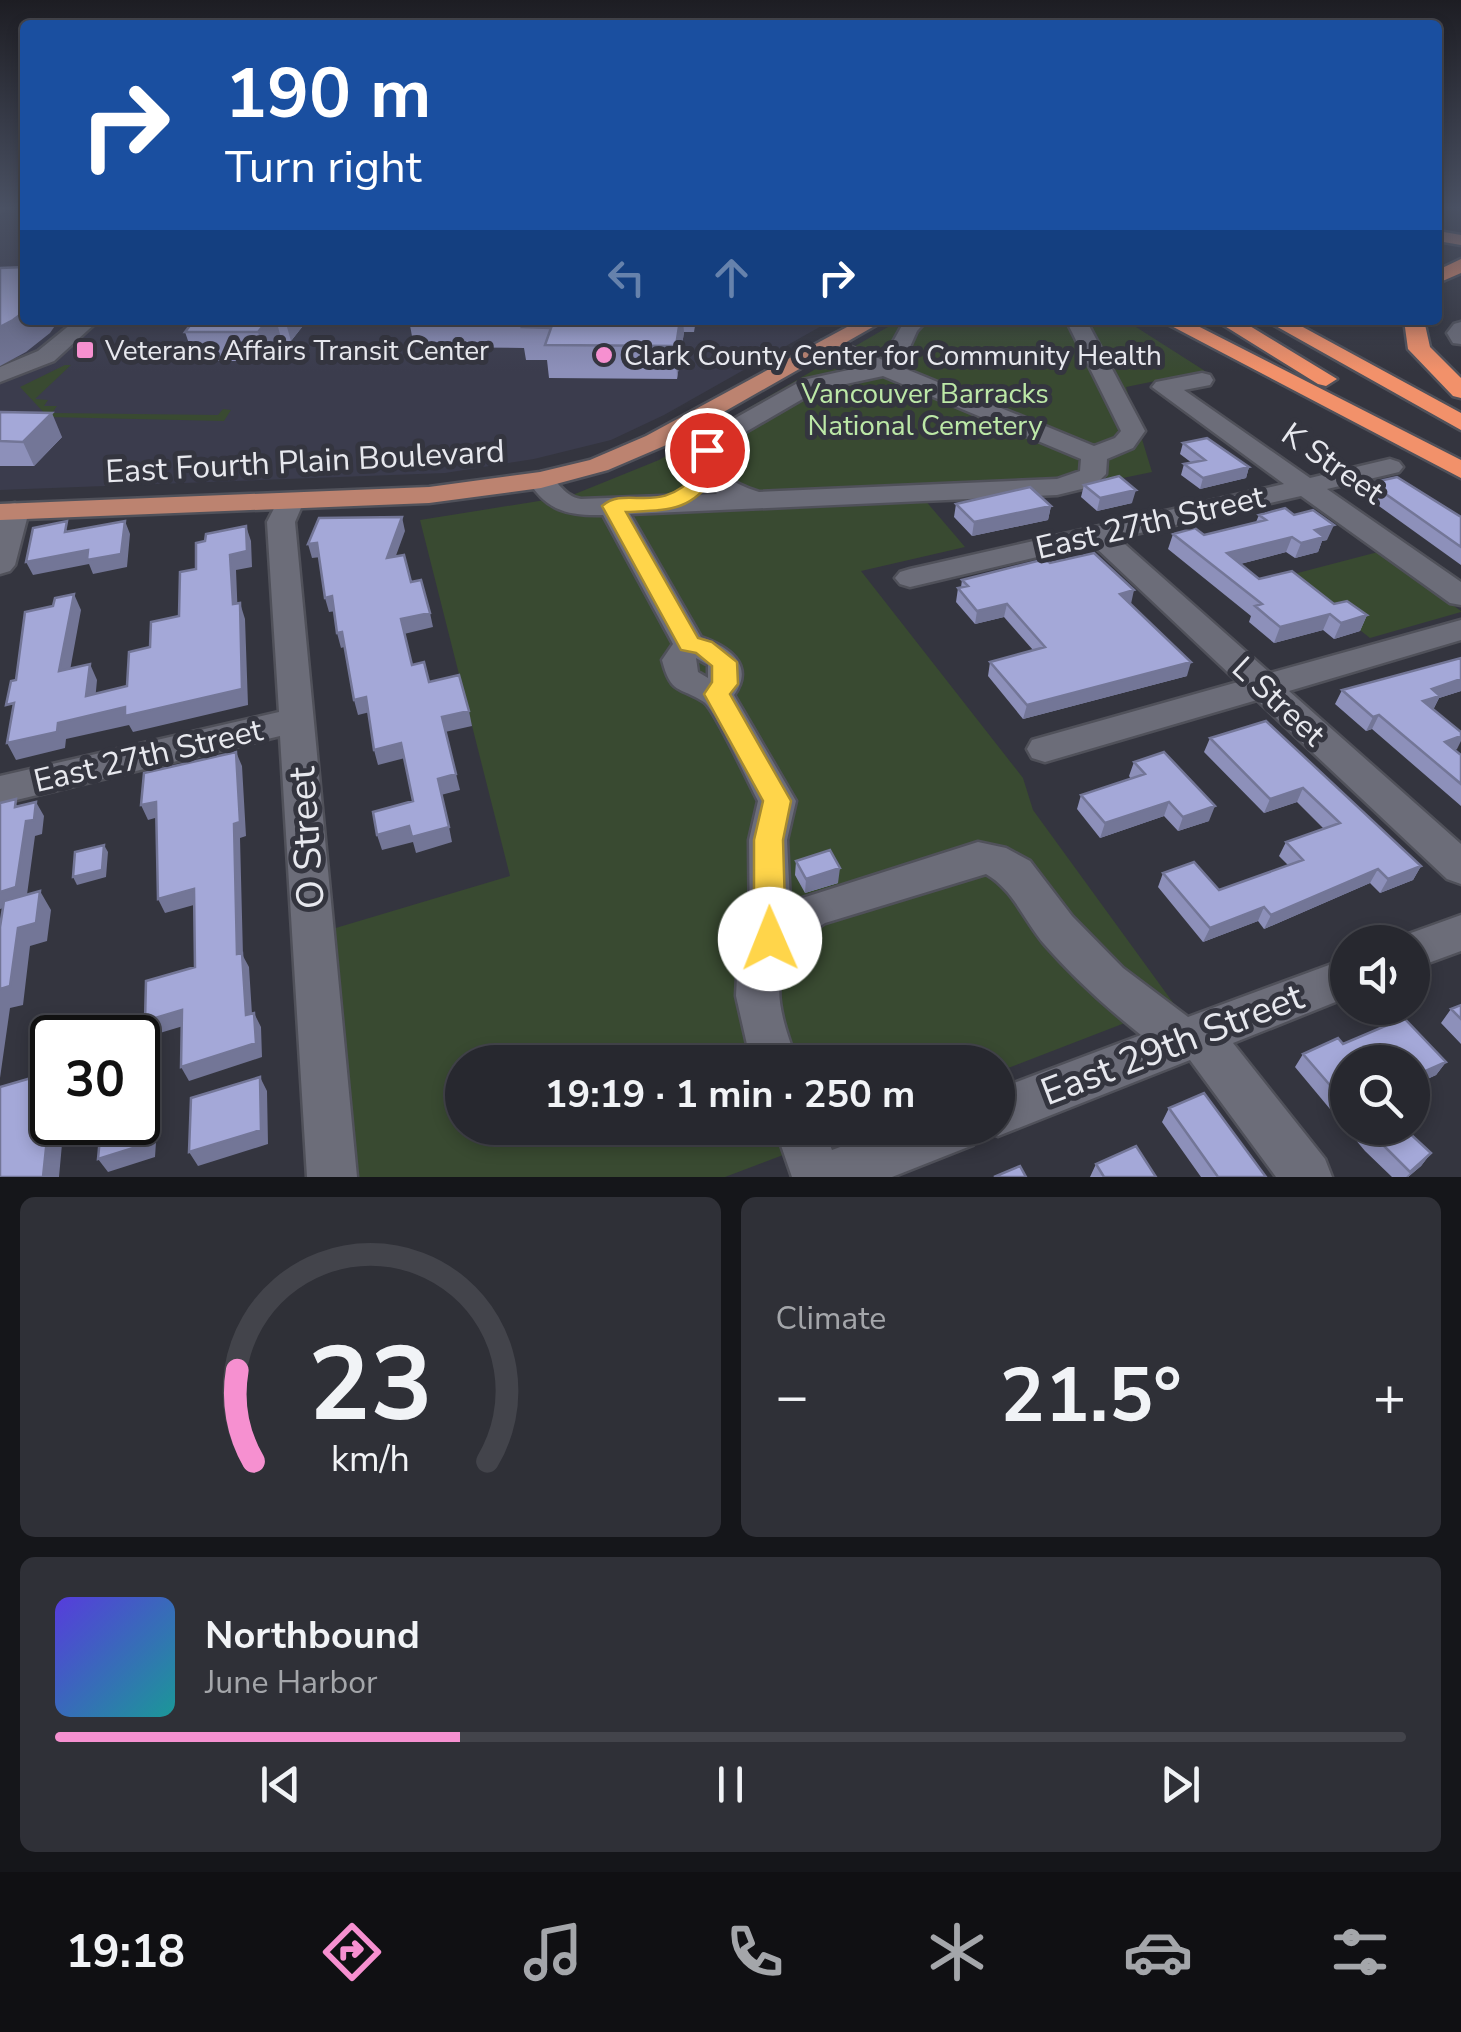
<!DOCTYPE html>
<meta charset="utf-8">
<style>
body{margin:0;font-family:"Nunito Sans",sans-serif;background:#2f3037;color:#f1f3f6;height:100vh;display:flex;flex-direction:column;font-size:38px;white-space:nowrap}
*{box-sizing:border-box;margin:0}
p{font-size:32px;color:#a4a6aa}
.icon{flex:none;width:55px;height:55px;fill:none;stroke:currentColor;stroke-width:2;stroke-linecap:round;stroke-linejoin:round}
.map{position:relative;height:1177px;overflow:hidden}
.panel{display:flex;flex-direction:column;gap:20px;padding:20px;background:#15161a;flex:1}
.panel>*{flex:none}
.top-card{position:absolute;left:20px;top:20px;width:1422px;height:305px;border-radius:10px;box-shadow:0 5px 15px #0003,0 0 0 2px #43444b;background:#1a4fa0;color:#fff;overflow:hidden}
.tools{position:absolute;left:1330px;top:925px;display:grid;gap:20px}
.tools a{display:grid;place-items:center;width:100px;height:100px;border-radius:50%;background:#27282f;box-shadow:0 5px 15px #0003,0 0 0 2px #43444b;font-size:50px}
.speed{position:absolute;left:30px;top:1015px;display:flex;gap:20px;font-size:50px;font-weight:700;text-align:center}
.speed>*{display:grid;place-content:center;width:130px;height:130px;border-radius:50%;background:#27282f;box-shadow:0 5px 15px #0003,0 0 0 2px #43444b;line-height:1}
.speed .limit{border:5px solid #111;border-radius:15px;background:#fff;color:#111}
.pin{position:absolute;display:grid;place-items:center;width:85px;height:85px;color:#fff;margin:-42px;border:5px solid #fff;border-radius:50%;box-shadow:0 2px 10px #0007}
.me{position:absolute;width:110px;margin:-55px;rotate:359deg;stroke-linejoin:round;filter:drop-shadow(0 0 8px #0008)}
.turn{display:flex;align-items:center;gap:35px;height:210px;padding:0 40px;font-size:45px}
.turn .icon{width:130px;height:130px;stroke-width:2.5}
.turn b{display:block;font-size:70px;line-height:85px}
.lanes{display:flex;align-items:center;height:95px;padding:0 40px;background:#0003;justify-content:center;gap:50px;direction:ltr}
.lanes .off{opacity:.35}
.big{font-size:75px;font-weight:700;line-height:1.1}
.panel .card{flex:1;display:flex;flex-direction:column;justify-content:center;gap:15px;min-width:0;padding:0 35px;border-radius:15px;background:#2f3037}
.panel .dial{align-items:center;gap:0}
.dial svg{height:260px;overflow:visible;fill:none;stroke:#43444b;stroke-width:7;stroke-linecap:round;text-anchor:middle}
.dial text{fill:#f1f3f6;stroke:none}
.song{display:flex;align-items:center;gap:30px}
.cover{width:120px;height:120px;border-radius:15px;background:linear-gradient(135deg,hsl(250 70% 55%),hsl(180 70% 35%))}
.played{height:10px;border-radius:5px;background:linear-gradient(90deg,#f690d0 30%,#43444b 30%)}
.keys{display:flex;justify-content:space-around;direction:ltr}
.heat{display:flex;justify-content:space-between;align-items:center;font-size:55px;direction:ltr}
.panel .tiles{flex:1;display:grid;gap:20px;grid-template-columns:1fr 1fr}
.card:last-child{grid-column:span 2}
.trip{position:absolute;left:445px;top:1045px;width:570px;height:100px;border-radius:50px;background:#27282f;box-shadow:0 5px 15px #0003,0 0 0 2px #43444b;font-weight:700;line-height:100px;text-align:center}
.tabs{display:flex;height:160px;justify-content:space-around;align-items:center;background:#101013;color:#a4a6aa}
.tabs .icon{width:70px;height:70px}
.tabs .selected{color:#f690d0}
.tabs b{font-size:45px;color:#f1f3f6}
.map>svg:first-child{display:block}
</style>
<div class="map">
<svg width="1461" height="1177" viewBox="0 0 1461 1177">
<rect width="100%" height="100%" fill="#34353f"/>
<path fill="#3b3c4d" d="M0,206H25V320H832L664,415L611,440L534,459L445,473L0,490Z"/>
<path fill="#394a31" d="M900,320H1125L1205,371L1126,387L1152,472L1050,493L924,499L965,547L861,571L1023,778L1033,810L1174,1004L998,1072V1062H462V1128H854L725,1177H354L329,930L510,876L420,520L570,496L659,460Z
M65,365H71L35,399L48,400L44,406H57L52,413L218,415L223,409L231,410L224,421L48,417L20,387Z
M1378,552L1461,611V612L1370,638L1290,575Z"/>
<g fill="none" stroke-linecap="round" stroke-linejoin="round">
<g stroke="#50515a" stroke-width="5">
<path id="minor" d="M0,206H9L0,211Z
M76,320H99L54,361L0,382V367L38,351Z
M905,320H927L917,331L901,367L1094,446L1115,438L1121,431L1066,320H1086L1145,431L1133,448L1107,459L1106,474L1094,486L1057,495L630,514L701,637C727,646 756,664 734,695L796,801L787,840L790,902L978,842L1006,848L1030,861L1072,916L1123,968L1188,1017L1348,958V997L1233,1043L1325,1159L1332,1177H1276L1190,1060L998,1136L981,1129L998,1128V1089L1141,1035C1106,1007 1074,978 1045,945C1024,921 1014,890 986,874L825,923C763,963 775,1000 797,1062H751L736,996L737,976L750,941L749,840L758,801C749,784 715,710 704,702C679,686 671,695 662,660L673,644L603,515C569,516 546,511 528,480L541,472C558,476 561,496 581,499L717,494L695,469L696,450L707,434L803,380L862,367L821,351L818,346L821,341H837L883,360ZM883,376L1081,459L1080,471L1057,479L759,492C734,484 710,472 725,444L818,390ZM696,658L708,665V678L698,672Z
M1461,322V344L1453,343L1447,333L1454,324Z
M1202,373L1210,375L1213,380L1210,385L1184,390L1310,478L1390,459L1399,462L1403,467L1399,472L1327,489L1461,582V605L1450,603L1301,496L1118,538L1270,673L1461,620V640L1289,691L1461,844V884L1447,879L1257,700L1045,762L1032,758L1027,749L1032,740L1238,682L1092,544L910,587L900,584L895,578L900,572L910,569L1284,484L1152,387L1156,382Z
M291,493L304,501L295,522L357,1177H307L280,736L0,804V776L279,712L267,522L281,495Z
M15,503L29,511L15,565L10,571L0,574V516L5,505Z
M1461,915V951L1412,969V942H1395L1397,938Z
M775,1128H823L832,1150L892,1128H980L973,1145L892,1177H792Z"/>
</g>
<g stroke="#50515a" stroke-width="5">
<path id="major" d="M1438,231L1461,235V245L1438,241Z
M860,320H885L664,446L608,470L541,488L429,503L0,520V504L429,487L540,472L590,460L646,436Z"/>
</g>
<g stroke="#50515a" stroke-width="5">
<path id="highway" d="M1461,259V273L1438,283V270Z
M1160,320H1186L1461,460V478Z
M1215,320H1240L1337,379L1326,386L1318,384Z
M1265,320H1290L1461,413V430Z
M1404,320H1424L1430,347L1461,378V398L1453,396L1408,349Z"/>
</g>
<use href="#minor" fill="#6c6d79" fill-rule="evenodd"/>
<use href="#major" fill="#bc8370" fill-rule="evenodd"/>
<use href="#highway" fill="#f2916a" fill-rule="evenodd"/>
</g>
<path fill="#8d90ba" d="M186,320H306V322L291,341H282L266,361H195L185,332L188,328Z
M409,320H696L694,332H684L677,379L549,378L547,360H526L524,348L414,347Z
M0,412L62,437L34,466H0Z
M1183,443L1249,467L1246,478L1200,489L1181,475L1184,464L1192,463L1180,454Z
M1370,483L1461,517V565L1365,496Z
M1084,485L1132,503L1097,511L1081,497Z
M956,504L1051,506L1048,520L972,536L954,517Z
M1259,515L1327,540L1322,541L1318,552L1295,558L1286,552L1240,564L1259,579L1367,615L1360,631L1334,639L1323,630L1274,643L1249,622L1251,616L1168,549L1173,534L1204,535L1256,522Z
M1050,563L1130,604L1187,676L1023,719L988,676L990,662L1033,650L1004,617L975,624L956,602L958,588L961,587L962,580Z
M1461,658V691L1439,698L1433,710L1457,749L1454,750L1461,755V806L1372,729L1366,731L1335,704L1342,690Z
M1266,721L1421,866L1413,880L1380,893L1370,883L1264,929L1258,921L1203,942L1158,887L1163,873L1219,890L1288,865L1279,856L1286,842L1324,829L1297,802L1264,813L1204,752L1210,738Z
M1134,762L1209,821L1178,831L1164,816L1100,838L1077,809L1081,795L1131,779L1129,776Z
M796,861L838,883L805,893L795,875Z
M1461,1005V1044L1441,1023L1451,1009Z
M1404,1018L1446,1062L1436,1075L1412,1086V1062H1348V1128H1404L1431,1153L1421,1166L1408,1177H1392L1365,1151L1295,1067L1303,1054L1338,1038L1343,1044Z
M1169,1108L1266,1177H1201L1162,1122Z
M1096,1164L1156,1177H1090Z"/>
<path fill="#737697" d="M25,311V320H59L50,333L26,352L0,366V327Z
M268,320H276L282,341L266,361L258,332Z
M285,320H306V322L291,341Z
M680,320H683L684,332L677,379L676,346Z
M52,413L62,437L34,466L23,442Z
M1249,467L1246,478L1200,489L1203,478Z
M1136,490L1132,503L1097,511L1100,498Z
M1051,506L1048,520L972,536L974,522Z
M402,517L405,531L390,572L387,558Z
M125,521L130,534L127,567L93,574L89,564L33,575L26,562Z
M1334,525L1327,540L1322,541L1318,552L1295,558L1301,543L1315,530Z
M246,526L251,541L252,567L236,570L238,620L233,604L230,555Z
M1292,537L1286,552L1221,569L1227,553Z
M317,543L321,557L312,558L308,544Z
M1134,590L1131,604L1120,594Z
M74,594L81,610L67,687L59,671Z
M332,596L336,611L329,612L325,598Z
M240,603L245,619L248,705L133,732L129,725L66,739L65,748L16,760L7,743L58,723L125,707Z
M1007,604L1004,617L975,624L977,611Z
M430,613L433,627L404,634L401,619Z
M1330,614L1323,630L1274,643L1280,627Z
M1367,615L1360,631L1334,639L1341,623Z
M342,632L347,646L341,648L337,633Z
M1191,662L1187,676L1023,719L1027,705Z
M90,664L97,680L94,712L86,696Z
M1461,679V691L1439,698L1433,710L1415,715L1432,689Z
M366,697L370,712L358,715L354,700Z
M469,711L472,726L445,732L442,717Z
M1379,715L1372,729L1366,731L1373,717Z
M1461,736V741L1457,749L1437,756L1445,742Z
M401,743L405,758L378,765L374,750Z
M236,752L242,766L246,836L240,838L243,956L249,967L253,1030L246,1015L237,954L234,824Z
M456,774L460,790L441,795L438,779Z
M1303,788L1297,802L1264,813L1270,799Z
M36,802L44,816L42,834L35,836L26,902L0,909V892L26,821Z
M156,802L162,816L148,820L141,805Z
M1169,802L1164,816L1100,838L1105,823Z
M1215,806L1209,821L1178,831L1183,817Z
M409,826L449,827L452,842L416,853L413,842L382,850L377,835Z
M104,845L108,852L106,877L77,885L73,877Z
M1421,866L1413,880L1380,893L1388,879Z
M840,868L838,883L805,893L806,879Z
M1378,869L1370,883L1264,929L1271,915Z
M194,889L201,903L165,913L158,899Z
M40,891L51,910L47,941L30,946L23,1005L10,1008L0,1078V989L18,928Z
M1264,907L1258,921L1203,942L1210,928Z
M182,1010L190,1024L153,1035L145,1021Z
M254,1013L261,1027L262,1057L189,1081L181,1067Z
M1446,1062L1436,1075L1412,1086V1077Z
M260,1077L267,1091L268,1144L198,1166L189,1152Z
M52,1091V1122H64L59,1177H43Z
M148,1113L157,1127L155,1157L108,1172L98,1159Z
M1431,1153L1421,1166L1408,1177H1406Z"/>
<path fill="#a4a8d8" stroke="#737697" stroke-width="2.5" d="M25,267V311L13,320L0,327V268Z
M194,320H268L258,332H185Z
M525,320H680L676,346L545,345L551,328L522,327Z
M0,412L52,413L23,442L0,441Z
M1207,438L1249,467L1203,478L1184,464L1205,460L1183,443Z
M1119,476L1136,490L1100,498L1084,485Z
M1397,477L1461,517V547L1370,483Z
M1030,487L1051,506L974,522L956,504Z
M1285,508L1294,515L1313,510L1334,525L1315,530L1324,537L1301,543L1292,537L1227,553L1259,579L1292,571L1334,604L1347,601L1367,615L1341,623L1330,614L1280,627L1255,606L1262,604L1173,534L1195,528L1204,535L1266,520L1259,515Z
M402,517L387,558L404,555L411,582L421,580L430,613L401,619L412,665L424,662L429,682L459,675L469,711L442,717L456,774L438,779L449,827L412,837L409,826L377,835L373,812L413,801L401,743L374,750L366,697L354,700L342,632L337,633L332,596L325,598L317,543L308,544L319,518Z
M67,521L65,532L125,521L121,554L87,560L88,550L26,562L33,528Z
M246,526L247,551L230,555L233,604L240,603L242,689L125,716V707L58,723L57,732L7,743L14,703L6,705L11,681L16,680L25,612L53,606L55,598L74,594L59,671L90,664L86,696L127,686L129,652L150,647L151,622L179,616L180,572L196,569V543L205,541L206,534Z
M1094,553L1134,590L1120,594L1191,662L1027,705L990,662L1045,647L1007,604L977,611L958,588L968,586L962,580L1045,559L1050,563Z
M1461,658V679L1432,689L1440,696L1423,701L1461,732V736L1445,742L1461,755V784L1379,715L1373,717L1342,690Z
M1266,721L1421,866L1388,879L1378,869L1271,915L1264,907L1210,928L1163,873L1194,862L1219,890L1303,860L1286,842L1340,823L1303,788L1270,799L1210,738Z
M236,752L240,822L234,824L237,954L242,953L246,1015L254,1013L256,1043L181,1067L182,1010L145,1021L146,981L195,967L194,889L158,899L156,802L141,805L144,773Z
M1164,752L1215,806L1183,817L1169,802L1105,823L1081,795L1145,774L1134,762Z
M16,799L15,807L36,802L34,820L26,821L16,887L0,892V803Z
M104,845L102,870L73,877L75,852Z
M830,850L840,868L806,879L796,861Z
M40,891L36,923L18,928L10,986L0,989V927L4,901Z
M1461,1005V1019L1451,1009Z
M1404,1018L1446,1062L1412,1077V1062H1348V1106L1303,1054L1338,1038L1343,1044Z
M52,1072V1091L43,1177H0V1087Z
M260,1077L261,1130L189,1152L191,1098Z
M1204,1093L1266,1177H1218L1169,1108Z
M148,1113L146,1144L98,1159L101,1127L117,1122H138V1116Z
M1366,1128H1404L1431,1153L1410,1172Z
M1136,1146L1156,1177H1104L1096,1164Z
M1020,1166L1026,1177H994Z"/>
<linearGradient id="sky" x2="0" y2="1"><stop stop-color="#1d1d23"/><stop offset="0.56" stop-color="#4a5163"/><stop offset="1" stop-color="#4a5163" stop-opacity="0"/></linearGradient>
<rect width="1461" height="371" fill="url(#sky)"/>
<path fill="#ffd54a" stroke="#a68a30" stroke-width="2.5" d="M707,444L716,450L714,462L718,474C689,512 671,510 626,512L698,638L712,642L737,662L738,684L730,694L791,801L783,840L786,939L782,949L770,953L759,949L754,939V840L763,801L704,694L712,682V666L696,653L681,650L602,506C628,484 658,518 698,473L695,462L697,450Z"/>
<g fill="#f690d0" stroke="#34353f" stroke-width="4">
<rect x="75" y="340" width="20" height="20" rx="5"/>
<circle cx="604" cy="355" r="10"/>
</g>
<g text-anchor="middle" stroke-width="10" stroke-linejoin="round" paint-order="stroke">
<g font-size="28" fill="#e7e8ee" stroke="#34353f" text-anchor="start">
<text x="105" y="360">Veterans Affairs Transit Center</text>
<text x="624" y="365">Clark County Center for Community Health</text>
</g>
<g font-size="28" fill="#bce8a7" stroke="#34353f">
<text x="925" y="403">Vancouver Barracks<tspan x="925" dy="32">National Cemetery</tspan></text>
</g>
<g font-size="32" fill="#e7e8ee" stroke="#34353f">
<text transform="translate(305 461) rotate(-3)" y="11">East Fourth Plain Boulevard</text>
<text transform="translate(1333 463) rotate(35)" y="11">K Street</text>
<text transform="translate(1150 522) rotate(-13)" y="11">East 27th Street</text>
<text transform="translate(1279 701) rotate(43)" y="11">L Street</text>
<text transform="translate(148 755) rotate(-13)" y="11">East 27th Street</text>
</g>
<g font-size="38" fill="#e7e8ee" stroke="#34353f">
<text transform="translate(306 838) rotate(-94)" y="13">O Street</text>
<text transform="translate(1172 1044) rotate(-21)" y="13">East 29th Street</text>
</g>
</g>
</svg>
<div class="tools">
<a><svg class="icon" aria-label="sound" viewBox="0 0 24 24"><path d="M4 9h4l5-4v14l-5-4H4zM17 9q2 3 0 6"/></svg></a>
<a><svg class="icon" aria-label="search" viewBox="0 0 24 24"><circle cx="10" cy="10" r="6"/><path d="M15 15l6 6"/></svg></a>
</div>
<div class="speed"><div class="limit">30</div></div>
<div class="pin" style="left:707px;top:450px;background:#d93025"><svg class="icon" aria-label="arrive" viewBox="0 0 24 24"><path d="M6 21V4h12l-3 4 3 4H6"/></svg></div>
<svg class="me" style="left:770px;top:939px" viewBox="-20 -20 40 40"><circle r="19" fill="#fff"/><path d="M0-13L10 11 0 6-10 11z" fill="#ffd54a"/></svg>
<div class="trip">19:19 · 1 min · 250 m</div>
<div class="top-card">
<div class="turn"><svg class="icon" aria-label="right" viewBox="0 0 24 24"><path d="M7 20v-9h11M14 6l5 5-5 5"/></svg><div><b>190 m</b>Turn right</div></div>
<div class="lanes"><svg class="icon off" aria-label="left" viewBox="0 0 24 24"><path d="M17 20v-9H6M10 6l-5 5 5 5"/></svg><svg class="icon off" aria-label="ahead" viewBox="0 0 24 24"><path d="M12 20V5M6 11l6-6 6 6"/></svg><svg class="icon" aria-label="right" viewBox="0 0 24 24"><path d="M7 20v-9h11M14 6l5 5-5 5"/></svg></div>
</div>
</div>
<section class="panel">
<div class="tiles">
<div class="card dial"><svg viewBox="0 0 100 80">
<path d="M14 69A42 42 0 1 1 86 69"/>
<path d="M14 69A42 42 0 0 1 9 41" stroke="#f690d0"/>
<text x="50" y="56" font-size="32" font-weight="700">23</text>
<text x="50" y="72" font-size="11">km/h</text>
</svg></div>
<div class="card"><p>Climate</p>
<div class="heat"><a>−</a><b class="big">21.5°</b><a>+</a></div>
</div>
<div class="card">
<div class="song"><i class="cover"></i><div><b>Northbound</b><p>June Harbor</p></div></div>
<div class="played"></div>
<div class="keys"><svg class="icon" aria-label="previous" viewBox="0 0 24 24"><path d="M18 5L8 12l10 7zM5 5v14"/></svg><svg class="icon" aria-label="pause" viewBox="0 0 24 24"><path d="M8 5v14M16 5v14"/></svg><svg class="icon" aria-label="next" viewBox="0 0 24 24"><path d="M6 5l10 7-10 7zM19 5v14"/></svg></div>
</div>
</div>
</section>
<nav class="tabs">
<b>19:18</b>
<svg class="icon selected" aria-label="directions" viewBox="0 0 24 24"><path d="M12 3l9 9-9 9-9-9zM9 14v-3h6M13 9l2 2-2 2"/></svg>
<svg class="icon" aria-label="music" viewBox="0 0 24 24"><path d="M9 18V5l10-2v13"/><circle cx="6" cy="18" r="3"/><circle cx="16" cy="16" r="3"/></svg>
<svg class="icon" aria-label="phone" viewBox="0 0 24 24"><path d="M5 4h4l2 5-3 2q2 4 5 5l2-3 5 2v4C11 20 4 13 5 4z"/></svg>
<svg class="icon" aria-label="climate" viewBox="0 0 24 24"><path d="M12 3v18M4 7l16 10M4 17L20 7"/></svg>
<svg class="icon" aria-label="car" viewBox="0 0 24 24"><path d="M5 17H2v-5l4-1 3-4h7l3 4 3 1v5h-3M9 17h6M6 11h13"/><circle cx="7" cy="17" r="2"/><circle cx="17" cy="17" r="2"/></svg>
<svg class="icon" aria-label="filters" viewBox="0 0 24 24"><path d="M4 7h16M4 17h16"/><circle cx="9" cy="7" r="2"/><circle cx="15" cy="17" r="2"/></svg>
</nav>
